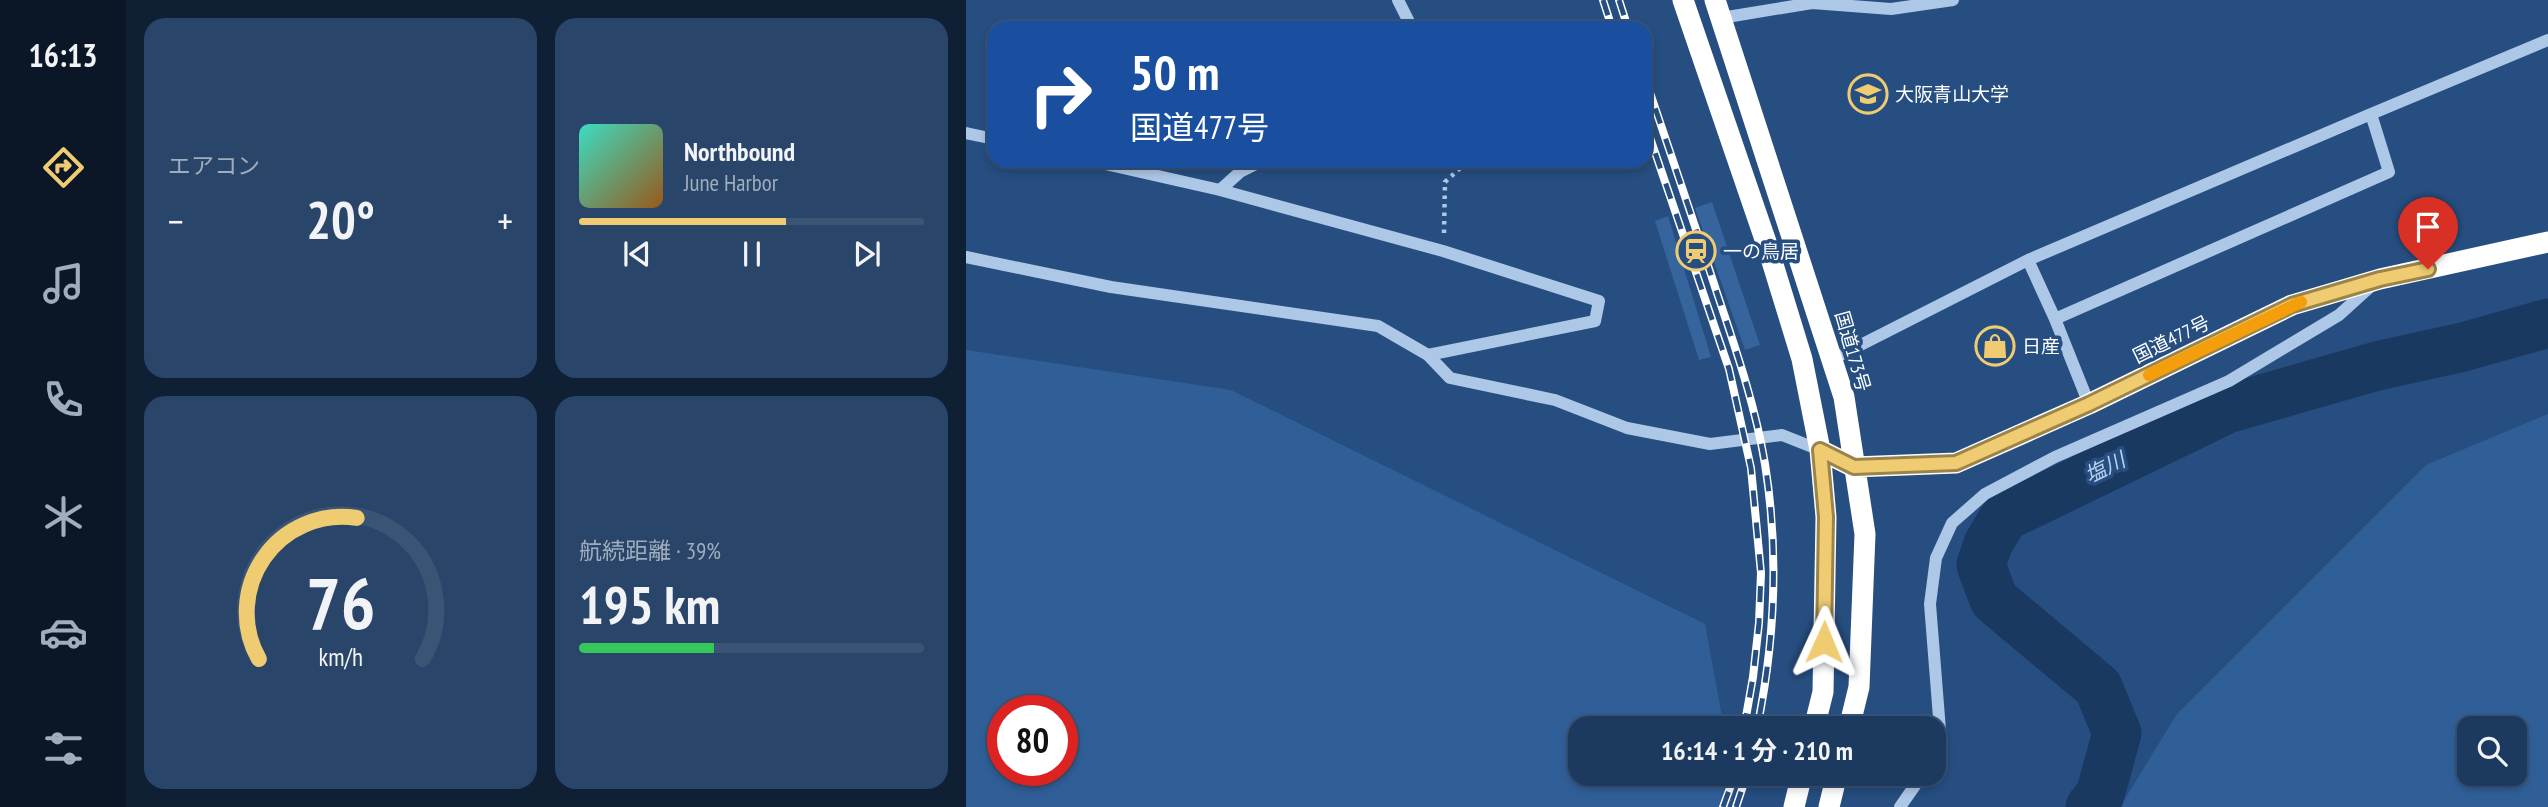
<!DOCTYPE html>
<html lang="ja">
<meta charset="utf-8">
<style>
body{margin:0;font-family:"PT Sans Narrow","Noto Sans JP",sans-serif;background:#294569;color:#f1f3f6;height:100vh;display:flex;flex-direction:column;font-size:26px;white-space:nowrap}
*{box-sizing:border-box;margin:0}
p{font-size:23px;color:#a0adbd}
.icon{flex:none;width:38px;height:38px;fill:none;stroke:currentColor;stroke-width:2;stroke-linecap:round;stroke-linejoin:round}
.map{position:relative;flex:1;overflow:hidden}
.panel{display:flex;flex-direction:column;gap:18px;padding:18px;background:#0f2035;width:840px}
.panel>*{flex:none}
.top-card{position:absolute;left:21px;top:21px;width:665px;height:147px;border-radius:21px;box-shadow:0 4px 10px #0003,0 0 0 2px #3a5475;background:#1a4fa0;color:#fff;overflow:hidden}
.buttons{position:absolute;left:1491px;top:716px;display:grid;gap:14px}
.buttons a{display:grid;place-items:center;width:70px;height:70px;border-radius:14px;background:#1c3a60;box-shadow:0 4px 10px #0003,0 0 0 2px #3a5475;font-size:35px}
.speed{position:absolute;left:21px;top:695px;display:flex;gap:14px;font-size:35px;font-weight:700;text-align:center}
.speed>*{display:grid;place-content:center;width:91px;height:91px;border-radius:50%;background:#1c3a60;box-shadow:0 4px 10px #0003,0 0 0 2px #3a5475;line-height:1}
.speed .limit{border:10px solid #d22;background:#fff;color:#111}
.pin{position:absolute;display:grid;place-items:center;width:60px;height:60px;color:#fff;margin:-72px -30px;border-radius:50% 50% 50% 0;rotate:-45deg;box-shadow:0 0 7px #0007}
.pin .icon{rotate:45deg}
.me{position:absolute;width:77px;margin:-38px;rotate:1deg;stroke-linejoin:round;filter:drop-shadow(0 0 5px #0008)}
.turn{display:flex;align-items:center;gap:24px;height:147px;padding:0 28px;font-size:32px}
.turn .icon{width:91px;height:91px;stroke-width:2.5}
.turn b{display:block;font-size:49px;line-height:60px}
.big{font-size:52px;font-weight:700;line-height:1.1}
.panel .widget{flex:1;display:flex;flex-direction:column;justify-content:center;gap:10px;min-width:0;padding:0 24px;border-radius:21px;background:#294569}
.panel .dial{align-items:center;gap:0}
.dial svg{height:182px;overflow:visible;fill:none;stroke:#3a5475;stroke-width:7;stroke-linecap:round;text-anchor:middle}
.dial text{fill:#f1f3f6;stroke:none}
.song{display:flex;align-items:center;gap:21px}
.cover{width:84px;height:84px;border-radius:10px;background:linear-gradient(135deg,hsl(170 70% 55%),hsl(30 70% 35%))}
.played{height:7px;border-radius:4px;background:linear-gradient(90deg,#efcb72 60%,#3a5475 60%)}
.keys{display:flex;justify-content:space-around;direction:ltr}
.heat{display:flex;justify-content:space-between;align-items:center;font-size:38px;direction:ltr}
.charge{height:10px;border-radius:5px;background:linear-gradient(90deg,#34c759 39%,#3a5475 0)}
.panel .tiles{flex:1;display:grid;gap:18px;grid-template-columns:repeat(2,1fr)}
.trip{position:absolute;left:602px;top:716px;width:378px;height:70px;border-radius:21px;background:#1c3a60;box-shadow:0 4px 10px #0003,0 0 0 2px #3a5475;font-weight:700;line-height:70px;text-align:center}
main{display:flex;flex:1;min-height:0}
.tabs{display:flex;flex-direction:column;width:126px;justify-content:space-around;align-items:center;background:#0b1726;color:#a0adbd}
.tabs .icon{width:49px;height:49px}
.tabs .selected{color:#efcb72}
.tabs b{font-size:32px;color:#f1f3f6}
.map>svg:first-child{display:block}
</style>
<main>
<nav class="tabs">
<b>16:13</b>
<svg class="icon selected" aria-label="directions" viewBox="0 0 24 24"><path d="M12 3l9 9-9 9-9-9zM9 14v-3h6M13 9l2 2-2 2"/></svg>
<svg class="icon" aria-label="music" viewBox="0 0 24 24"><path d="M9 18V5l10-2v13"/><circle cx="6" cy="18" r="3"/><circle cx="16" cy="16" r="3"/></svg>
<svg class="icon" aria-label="phone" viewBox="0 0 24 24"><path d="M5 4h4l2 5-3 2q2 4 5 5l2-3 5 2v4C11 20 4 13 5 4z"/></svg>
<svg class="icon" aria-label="climate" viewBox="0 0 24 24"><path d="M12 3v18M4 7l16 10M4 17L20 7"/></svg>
<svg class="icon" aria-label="car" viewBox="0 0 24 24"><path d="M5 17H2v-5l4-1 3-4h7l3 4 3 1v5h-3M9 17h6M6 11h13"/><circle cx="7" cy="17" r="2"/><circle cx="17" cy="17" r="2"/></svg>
<svg class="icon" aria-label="filters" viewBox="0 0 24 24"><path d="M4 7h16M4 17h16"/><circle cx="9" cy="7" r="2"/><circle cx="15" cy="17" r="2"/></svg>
</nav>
<section class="panel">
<div class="tiles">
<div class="widget"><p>エアコン</p>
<div class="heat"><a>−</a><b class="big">20°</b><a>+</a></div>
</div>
<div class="widget">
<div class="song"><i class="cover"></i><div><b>Northbound</b><p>June Harbor</p></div></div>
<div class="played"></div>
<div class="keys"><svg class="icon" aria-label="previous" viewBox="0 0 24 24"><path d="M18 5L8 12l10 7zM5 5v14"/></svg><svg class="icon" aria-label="pause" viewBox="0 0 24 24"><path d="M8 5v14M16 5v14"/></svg><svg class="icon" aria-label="next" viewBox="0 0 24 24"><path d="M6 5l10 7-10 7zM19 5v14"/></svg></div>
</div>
<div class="widget dial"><svg viewBox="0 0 100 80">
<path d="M14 69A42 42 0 1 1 86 69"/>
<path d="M14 69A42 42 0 0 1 57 7" stroke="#efcb72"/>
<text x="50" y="56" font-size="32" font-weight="700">76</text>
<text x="50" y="72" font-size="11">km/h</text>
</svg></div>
<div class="widget"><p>航続距離 · 39%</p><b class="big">195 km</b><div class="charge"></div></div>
</div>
</section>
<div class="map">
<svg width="1582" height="807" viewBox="0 0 1582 807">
<rect width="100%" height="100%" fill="#264e80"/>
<path fill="#305f98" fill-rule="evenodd" d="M0,350L265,390L739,624L758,728H614V774H766L769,790L762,807H0ZM37,710H96V770H37Z
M1582,414V807H1154L1211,714L1460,465ZM1503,728H1549V774H1503Z"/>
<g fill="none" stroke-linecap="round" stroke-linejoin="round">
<path stroke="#1a3961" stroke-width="49" d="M1124,807L1134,795L1151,733L1132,687L1028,600L1015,565L1022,544L1038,517L1261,409L1411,366L1497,347L1582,323"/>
</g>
<path fill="#36649d" d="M746,202L794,345L779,350L729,208Z
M702,216L745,357L733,360L689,221Z"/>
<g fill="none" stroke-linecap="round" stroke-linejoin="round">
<path stroke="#adc7e6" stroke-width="4.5" stroke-dasharray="3.5 5" stroke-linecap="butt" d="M478,233L479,182L502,161"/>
<path stroke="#adc7e6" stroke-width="12" d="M432,0L446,28
M755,18L846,3L925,9L987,0
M1405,114L1582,40
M0,133L28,139
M126,161L254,190L477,251L633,301L629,321L462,355
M254,190L274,172L296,161
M0,257L145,287L412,326L462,355L484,378L589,400L661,428L744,444L816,435L854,450
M1089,319L1123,404
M867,359L1062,260L1405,114L1423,172L1089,319L1062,260
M968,746L974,730L964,604L970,558L986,523L1019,494L1089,457L1263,381L1373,315L1405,286
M934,807L957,774"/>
<path stroke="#fff" stroke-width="21" d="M717,0L801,245L836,359L854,450L860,517L857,692L848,728
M749,0L878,397L899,534L893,687L883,728
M854,450L888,467L990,463L1123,404L1326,305L1414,279L1582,242
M828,807L836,774
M863,807L871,774"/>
<g stroke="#fff" stroke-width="8">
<path id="rail" d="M637,0L646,28
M653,0L662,28
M679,78C703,149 727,219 750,290C769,347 789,404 799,464C813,552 809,641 791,728
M679,123L763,369L785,468L795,573L793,623L787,677L778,728
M757,807L769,774
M770,807L781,774"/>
</g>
<use href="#rail" stroke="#264e80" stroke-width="5" stroke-dasharray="16" stroke-linecap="butt"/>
</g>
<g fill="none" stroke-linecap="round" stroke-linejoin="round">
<g stroke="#9b844a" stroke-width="18">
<path id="route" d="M858,642L860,517L854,450L888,467L990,463L1123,404L1326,305L1414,279L1462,269"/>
</g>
<use href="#route" stroke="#efcb72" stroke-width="12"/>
<path stroke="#f59e0b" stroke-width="12" d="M1183,375L1335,302"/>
</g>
<defs>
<g id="university-ring" transform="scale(2.0125)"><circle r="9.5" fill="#264e80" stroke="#efcb72" stroke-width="1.5"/><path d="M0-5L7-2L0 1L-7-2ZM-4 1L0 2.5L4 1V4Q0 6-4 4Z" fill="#efcb72"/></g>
<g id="station-ring" transform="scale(2.0125)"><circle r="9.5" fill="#264e80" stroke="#efcb72" stroke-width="1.5"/><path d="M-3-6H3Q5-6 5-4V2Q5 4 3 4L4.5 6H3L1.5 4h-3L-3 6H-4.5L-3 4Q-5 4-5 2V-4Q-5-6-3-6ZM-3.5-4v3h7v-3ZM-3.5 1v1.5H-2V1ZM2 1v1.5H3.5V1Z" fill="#efcb72"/></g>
<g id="shop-ring" transform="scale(2.0125)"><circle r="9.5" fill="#264e80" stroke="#efcb72" stroke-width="1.5"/><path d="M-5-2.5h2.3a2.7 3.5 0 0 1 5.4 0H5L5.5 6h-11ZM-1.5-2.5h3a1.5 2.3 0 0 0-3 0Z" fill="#efcb72"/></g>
</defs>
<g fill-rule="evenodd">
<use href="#university-ring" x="902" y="94"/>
<use href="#station-ring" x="730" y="251"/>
<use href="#shop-ring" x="1029" y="346"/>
</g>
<g text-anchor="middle" stroke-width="7" stroke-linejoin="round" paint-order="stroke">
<g font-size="19" fill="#fff" stroke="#264e80" text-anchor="start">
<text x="929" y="101">大阪青山大学</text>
<text x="757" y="258">一の鳥居</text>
<text x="1056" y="353">日産</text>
</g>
<g font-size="19" fill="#fff" stroke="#264e80">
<text transform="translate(1205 339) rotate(-26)" y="7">国道477号</text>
<text transform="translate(887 351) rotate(74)" y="7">国道173号</text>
</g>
<g font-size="21" font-style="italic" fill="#b8d1ee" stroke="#264e80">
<text transform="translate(1139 468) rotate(-26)" y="7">塩川</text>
</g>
</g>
</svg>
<div class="buttons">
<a><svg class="icon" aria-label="search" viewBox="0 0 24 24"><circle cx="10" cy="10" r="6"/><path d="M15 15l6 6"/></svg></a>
</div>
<div class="speed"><div class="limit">80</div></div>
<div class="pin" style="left:1462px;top:269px;background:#d93025"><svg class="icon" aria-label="arrive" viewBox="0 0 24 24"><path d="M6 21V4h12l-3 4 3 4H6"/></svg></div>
<svg class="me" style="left:858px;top:642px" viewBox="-20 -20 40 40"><path d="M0-17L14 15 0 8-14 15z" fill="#efcb72" stroke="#fff" stroke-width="4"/></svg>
<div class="trip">16:14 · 1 分 · 210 m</div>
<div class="top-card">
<div class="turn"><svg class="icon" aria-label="right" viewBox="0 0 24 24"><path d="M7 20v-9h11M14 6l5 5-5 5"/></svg><div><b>50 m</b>国道477号</div></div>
</div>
</div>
</main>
